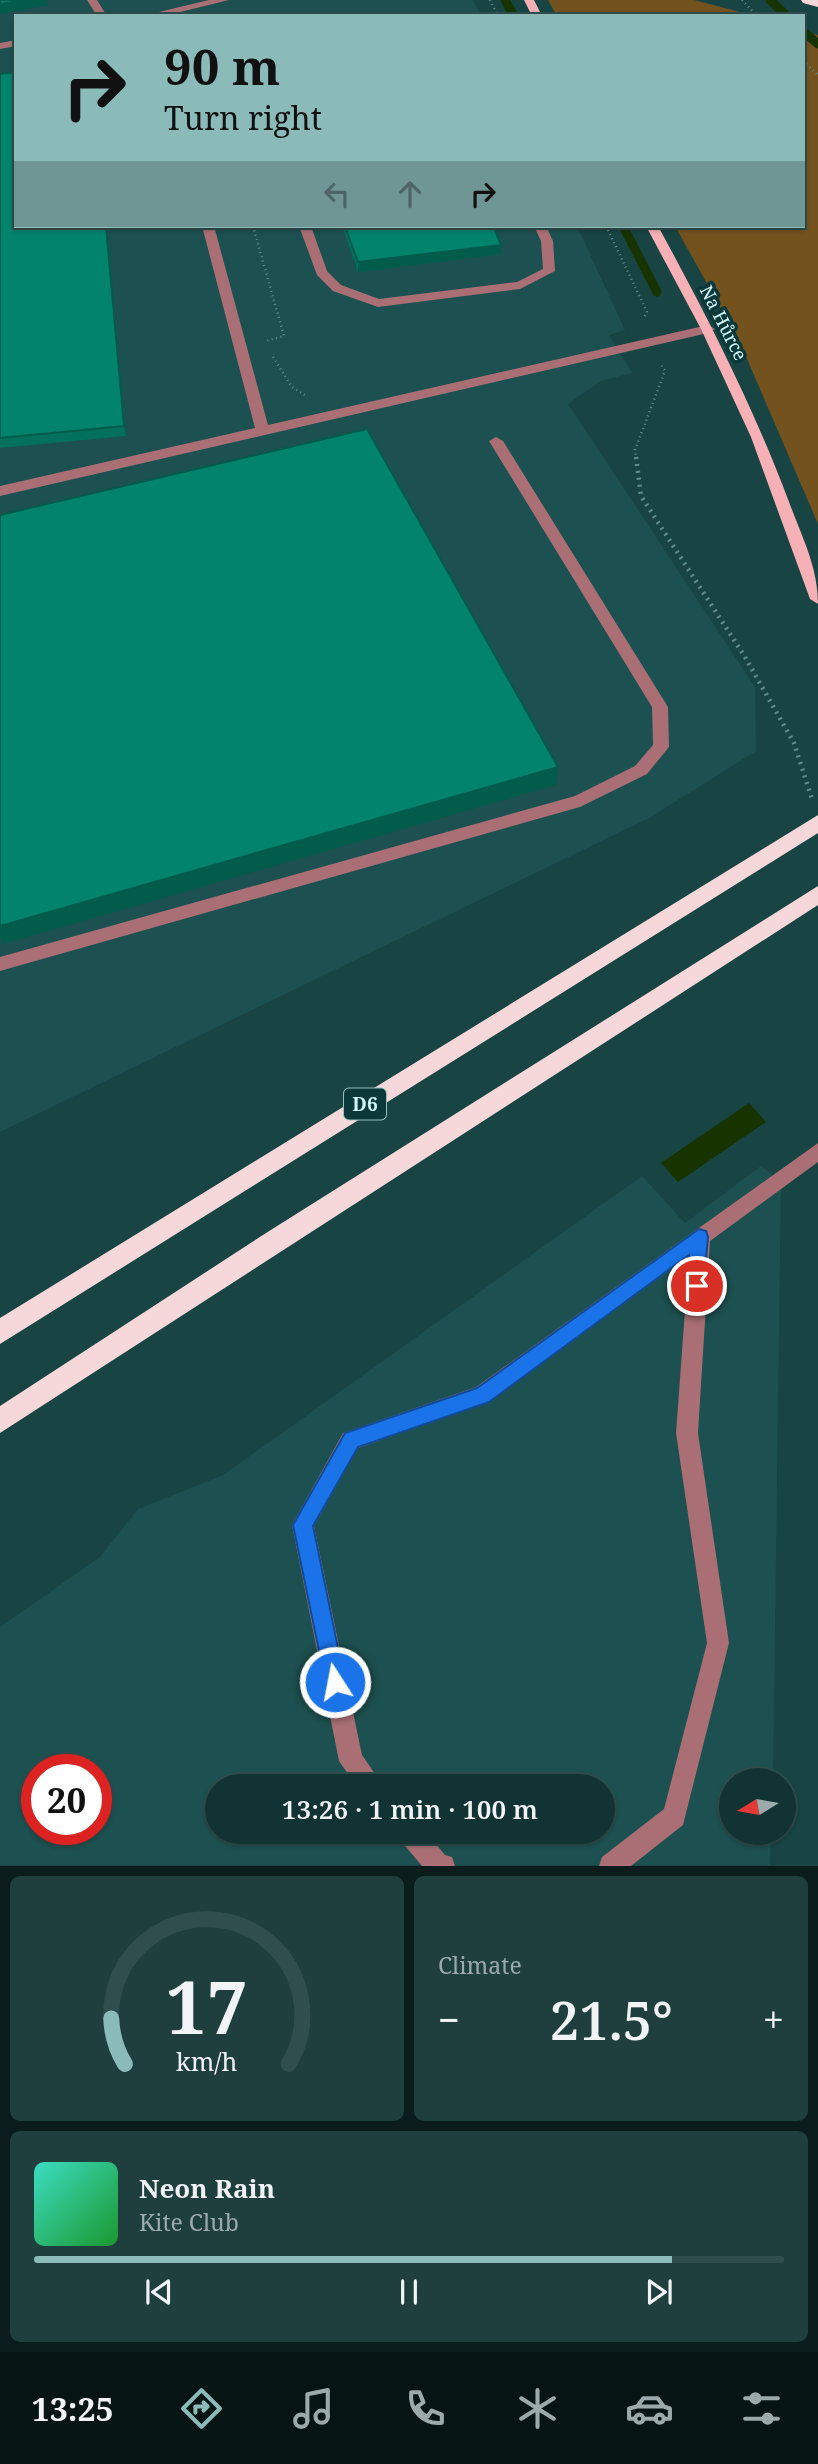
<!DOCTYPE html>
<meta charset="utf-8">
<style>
body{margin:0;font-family:"Noto Serif",serif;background:#1f3f3f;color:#f1f3f6;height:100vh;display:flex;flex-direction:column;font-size:26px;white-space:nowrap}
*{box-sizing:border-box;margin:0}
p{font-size:23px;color:#9caaac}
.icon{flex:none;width:38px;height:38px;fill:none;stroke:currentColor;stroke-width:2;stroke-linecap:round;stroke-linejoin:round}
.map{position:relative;height:1866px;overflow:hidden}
.sheet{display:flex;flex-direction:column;gap:10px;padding:10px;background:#0a1c1c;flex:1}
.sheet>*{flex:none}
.top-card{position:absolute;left:14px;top:14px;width:791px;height:214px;border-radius:0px;box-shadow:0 2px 5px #0004,0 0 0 2px #314e4e;background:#8bbbb9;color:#111;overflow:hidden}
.needle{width:46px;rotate:259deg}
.buttons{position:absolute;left:719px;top:1768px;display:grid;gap:14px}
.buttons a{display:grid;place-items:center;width:77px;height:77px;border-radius:50%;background:#123333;box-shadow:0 2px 5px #0004,0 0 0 2px #314e4e;font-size:35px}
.speed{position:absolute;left:21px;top:1754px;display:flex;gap:14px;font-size:35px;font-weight:700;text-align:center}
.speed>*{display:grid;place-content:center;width:91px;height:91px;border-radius:50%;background:#123333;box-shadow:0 2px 5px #0004,0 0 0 2px #314e4e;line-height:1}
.speed .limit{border:10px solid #d22;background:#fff;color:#111}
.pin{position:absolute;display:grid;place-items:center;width:60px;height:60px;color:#fff;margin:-30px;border:4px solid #fff;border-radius:50%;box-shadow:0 2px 7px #0007}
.me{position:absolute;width:77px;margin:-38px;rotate:349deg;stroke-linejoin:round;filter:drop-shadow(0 0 5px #0008)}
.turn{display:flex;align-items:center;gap:24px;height:147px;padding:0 35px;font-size:32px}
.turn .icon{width:91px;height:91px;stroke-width:2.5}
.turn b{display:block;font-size:49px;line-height:60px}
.lanes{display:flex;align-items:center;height:66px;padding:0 35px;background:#0003;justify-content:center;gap:35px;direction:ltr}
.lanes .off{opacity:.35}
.big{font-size:52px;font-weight:600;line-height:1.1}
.sheet .tile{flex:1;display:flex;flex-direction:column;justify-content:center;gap:10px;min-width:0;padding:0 24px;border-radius:10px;background:#1f3f3f}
.sheet .dial{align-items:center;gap:0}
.dial svg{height:182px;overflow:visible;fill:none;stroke:#314e4e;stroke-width:7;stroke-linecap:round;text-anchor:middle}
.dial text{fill:#f1f3f6;stroke:none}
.song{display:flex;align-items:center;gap:21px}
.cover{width:84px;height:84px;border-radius:10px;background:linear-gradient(135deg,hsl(170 70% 55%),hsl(130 70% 35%))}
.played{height:7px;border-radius:4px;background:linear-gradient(90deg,#8bbbb9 85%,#314e4e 85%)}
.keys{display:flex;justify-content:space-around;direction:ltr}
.heat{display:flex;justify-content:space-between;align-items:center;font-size:38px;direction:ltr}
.sheet .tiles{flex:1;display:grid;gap:10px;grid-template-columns:1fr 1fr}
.tile:last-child{grid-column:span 2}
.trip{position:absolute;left:205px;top:1774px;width:410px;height:70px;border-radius:35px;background:#123333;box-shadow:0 2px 5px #0004,0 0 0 2px #314e4e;font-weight:600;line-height:70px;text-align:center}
.tab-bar{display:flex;height:112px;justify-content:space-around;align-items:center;background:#071414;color:#9caaac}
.tab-bar .icon{width:49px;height:49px}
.tab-bar .on{color:#8bbbb9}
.tab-bar b{font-size:32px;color:#f1f3f6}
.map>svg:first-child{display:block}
</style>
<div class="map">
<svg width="818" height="1866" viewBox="0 0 818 1866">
<rect width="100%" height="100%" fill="#184444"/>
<path fill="#1d5050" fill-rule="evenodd" d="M0,0H473L481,16H16V226H577L625,330L609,335L632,373L601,381L568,404L755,687L756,751L651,817L0,1132Z
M761,1166L781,1182L773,1780H732V1832H771L770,1865H0V1627L100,1557L138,1509L223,1475L642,1176L685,1223ZM37,1769H96V1829H37ZM217,1787H602V1832H217Z"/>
<path fill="#73521e" d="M548,0H694L755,16H557Z
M803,31L818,35V524L741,345L675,226H803Z"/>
<path fill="#173300" d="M749,1103L766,1122L678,1182L661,1163Z"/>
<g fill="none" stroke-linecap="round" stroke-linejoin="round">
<path stroke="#173300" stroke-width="9" d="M505,0L514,16
M770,0L787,16
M803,31L818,44
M623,226L657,292"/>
<path stroke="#628c8c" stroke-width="2.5" stroke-dasharray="1 3.5" stroke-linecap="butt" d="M490,0L498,16
M742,0L757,16
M803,61L818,75
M253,226L284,336L266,341
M606,226L647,312L643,319
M273,357L292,387L305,395
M636,459L635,450L665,371L660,363"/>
<path stroke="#628c8c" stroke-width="4.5" stroke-dasharray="2 5" stroke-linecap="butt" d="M636,457L641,496L745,657L794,743L812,799"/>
<path fill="#a96f74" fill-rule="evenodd" d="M87,0H97L107,16H97Z
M209,0H229L164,16H142Z
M16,40V46L0,49V43Z
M202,226H214L268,425L708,325L715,329L708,333L0,496V486L255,428Z
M299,226H311L327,271L341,285L379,299L517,282L543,269L541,241L534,226H546L553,241L555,271L520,289L378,307L333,291L317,275Z
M496,437L503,441L668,707L669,747L647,774L580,807L0,971V957L575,796L635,766L653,745L652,707L489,441Z
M818,1143V1162L710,1241L698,1433L729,1643L683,1825L631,1866H599L602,1857L664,1809L707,1643L676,1433L689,1256L489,1402L358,1448L314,1526L362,1755L384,1787H357L339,1761L292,1525L343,1433L476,1387Z
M398,1832H426L445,1855L452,1857L455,1866H422L401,1841Z"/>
<path fill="#f7b0b5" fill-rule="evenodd" d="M524,0H534L542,16H532Z
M646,226H658C707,316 753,406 789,502C802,537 818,567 818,604L810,599L751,437L701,329Z"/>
<path fill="#f6d8da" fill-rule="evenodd" d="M801,0H818V7L803,3Z
M818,815V833L0,1344V1318Z
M818,886V905L0,1433V1406L266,1233Z"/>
</g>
<path fill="#01715d" d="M0,74L106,226L126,436L0,448Z
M342,226H493L501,254L358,272Z"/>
<path fill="#015c4c" d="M24,0H47L48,5L0,14V4Z
M106,226L126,436L124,426Z
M501,245V254L358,272V262Z
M558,767L556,785L3,944L0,936V926Z"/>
<path fill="#01836c" stroke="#015c4c" stroke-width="2" d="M0,0H24L0,4Z
M16,72V226H106L124,426L0,438V74Z
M345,226H493L501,245L358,262Z
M367,429L558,767L0,926V515Z"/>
<path fill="#1a73e8" stroke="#114b97" stroke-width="2" d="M699,1229L706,1231L708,1237L703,1292L697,1294L690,1292L688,1286L689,1255L489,1402L358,1447L313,1526L345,1682L342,1690L335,1693L327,1690L293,1525L345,1433L477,1388Z"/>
<g text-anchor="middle" stroke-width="7" stroke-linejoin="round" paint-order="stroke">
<g font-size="18" fill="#d2f8f7" stroke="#0b3939">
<text transform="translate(723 323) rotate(63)" y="6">Na Hůrce</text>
</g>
<rect fill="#0b3939" stroke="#96bfbe" stroke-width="2" x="344" y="1088.5" width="42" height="31" rx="5"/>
<g font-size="19" font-weight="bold" fill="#d2f8f7">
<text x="365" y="1111">D6</text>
</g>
</g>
</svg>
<div class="buttons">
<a><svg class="needle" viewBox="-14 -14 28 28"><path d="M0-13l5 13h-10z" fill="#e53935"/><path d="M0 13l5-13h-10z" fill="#9caaac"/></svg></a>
</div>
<div class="speed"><div class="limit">20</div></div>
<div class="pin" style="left:697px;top:1286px;background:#d93025"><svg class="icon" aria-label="arrive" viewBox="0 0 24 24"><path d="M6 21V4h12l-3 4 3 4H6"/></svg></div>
<svg class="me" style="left:335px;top:1682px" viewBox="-20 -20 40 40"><circle r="17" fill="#1a73e8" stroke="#fff" stroke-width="3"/><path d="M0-11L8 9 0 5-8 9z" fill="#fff"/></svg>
<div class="trip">13:26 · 1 min · 100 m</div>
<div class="top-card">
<div class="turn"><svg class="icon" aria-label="right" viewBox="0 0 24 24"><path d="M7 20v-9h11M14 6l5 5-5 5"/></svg><div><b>90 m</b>Turn right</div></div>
<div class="lanes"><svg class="icon off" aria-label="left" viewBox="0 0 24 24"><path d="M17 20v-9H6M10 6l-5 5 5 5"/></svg><svg class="icon off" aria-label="ahead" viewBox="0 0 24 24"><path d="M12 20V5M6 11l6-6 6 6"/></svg><svg class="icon" aria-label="right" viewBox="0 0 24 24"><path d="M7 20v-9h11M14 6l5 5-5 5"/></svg></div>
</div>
</div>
<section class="sheet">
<div class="tiles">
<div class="tile dial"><svg viewBox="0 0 100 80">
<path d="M14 69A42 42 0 1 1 86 69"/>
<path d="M14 69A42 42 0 0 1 8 49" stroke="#8bbbb9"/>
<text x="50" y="56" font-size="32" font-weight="700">17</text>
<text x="50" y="72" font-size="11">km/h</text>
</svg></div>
<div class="tile"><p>Climate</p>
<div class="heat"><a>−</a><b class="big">21.5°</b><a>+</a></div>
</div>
<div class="tile">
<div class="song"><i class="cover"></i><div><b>Neon Rain</b><p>Kite Club</p></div></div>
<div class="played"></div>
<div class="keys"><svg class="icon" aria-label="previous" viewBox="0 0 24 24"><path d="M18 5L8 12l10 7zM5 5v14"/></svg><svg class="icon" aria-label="pause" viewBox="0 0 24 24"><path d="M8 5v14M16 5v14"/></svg><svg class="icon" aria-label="next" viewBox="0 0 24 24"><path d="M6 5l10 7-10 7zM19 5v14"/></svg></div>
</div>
</div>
</section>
<nav class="tab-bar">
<b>13:25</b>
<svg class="icon on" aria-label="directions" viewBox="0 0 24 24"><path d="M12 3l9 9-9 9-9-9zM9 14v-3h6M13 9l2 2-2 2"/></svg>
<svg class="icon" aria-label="music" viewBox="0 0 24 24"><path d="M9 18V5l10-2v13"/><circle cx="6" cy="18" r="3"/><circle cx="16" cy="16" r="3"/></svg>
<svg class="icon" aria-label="phone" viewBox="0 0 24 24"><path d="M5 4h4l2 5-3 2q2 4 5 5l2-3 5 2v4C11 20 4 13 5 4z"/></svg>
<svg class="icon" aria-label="climate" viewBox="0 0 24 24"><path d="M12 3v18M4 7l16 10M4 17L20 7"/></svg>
<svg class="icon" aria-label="car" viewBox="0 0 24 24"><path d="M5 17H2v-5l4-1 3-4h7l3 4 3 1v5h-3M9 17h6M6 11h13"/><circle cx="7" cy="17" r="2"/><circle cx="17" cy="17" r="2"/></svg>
<svg class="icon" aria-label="filters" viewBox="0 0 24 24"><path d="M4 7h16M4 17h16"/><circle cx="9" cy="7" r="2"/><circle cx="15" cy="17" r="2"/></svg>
</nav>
